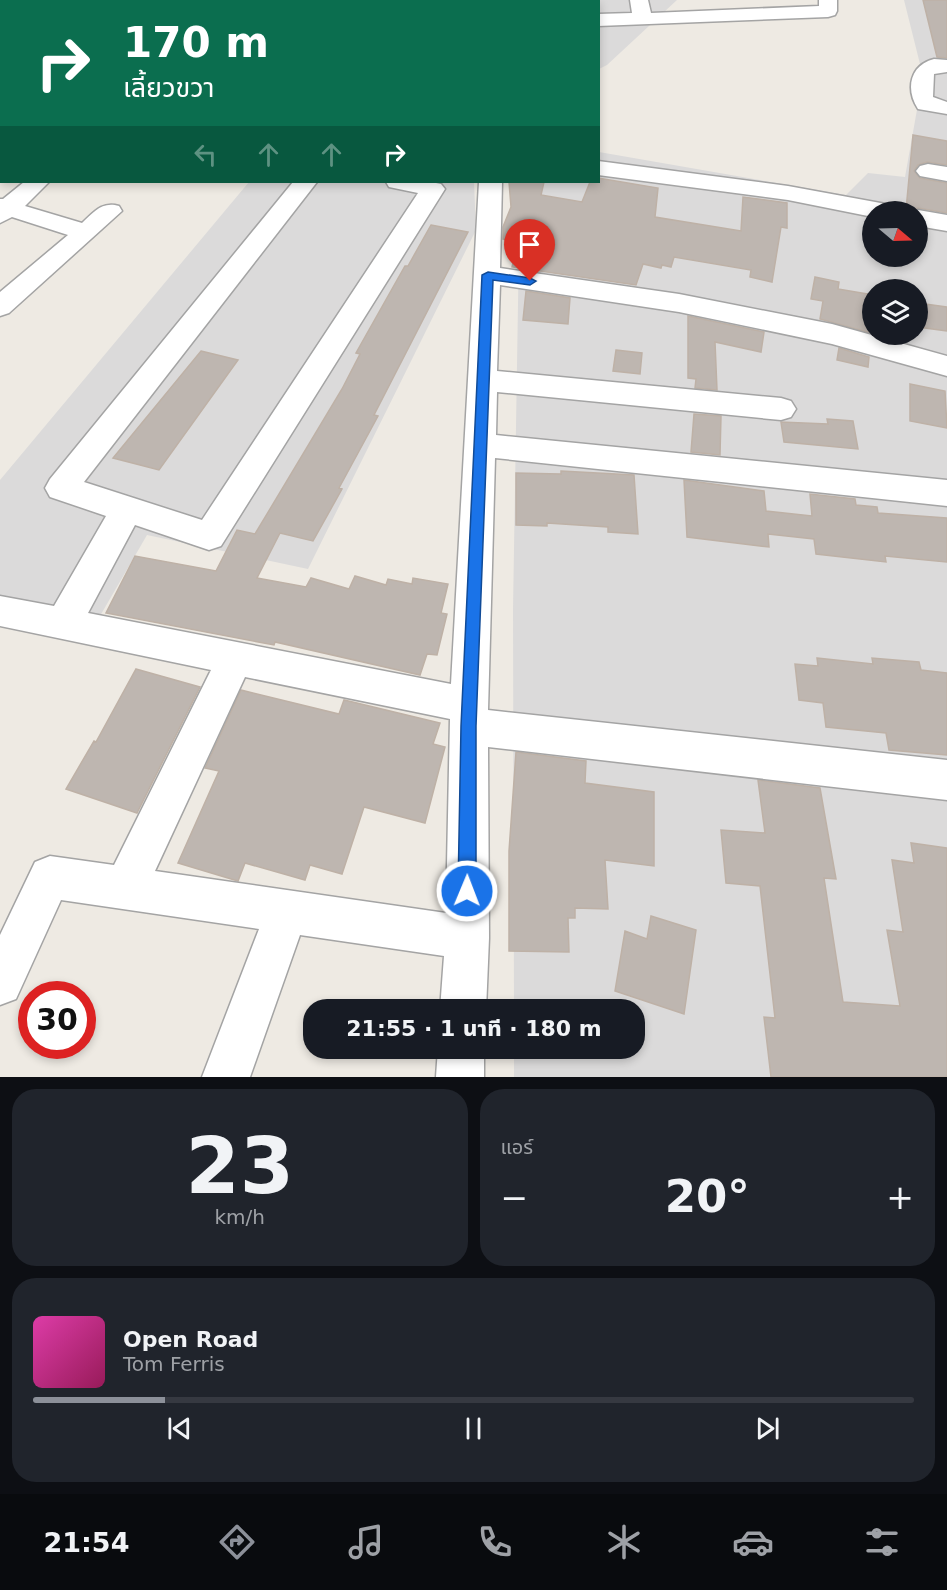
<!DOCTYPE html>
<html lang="th">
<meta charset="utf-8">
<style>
body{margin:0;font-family:"DejaVu Sans","Noto Sans Thai",sans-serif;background:#20242c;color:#f1f3f6;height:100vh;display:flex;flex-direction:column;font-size:22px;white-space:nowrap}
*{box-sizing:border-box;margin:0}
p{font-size:20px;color:#9ea1a6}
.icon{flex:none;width:33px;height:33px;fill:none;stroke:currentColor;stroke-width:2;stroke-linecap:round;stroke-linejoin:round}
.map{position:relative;height:1077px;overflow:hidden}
.drawer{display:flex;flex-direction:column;gap:12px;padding:12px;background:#0d0f14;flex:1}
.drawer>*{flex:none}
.banner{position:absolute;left:0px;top:0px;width:600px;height:183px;box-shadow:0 3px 9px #0003;background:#0b6e4f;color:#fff;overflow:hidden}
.needle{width:39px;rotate:109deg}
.tools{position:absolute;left:862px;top:201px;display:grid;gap:12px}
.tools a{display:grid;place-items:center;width:66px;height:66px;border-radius:50%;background:#171b24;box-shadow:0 3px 9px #0003;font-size:30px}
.speed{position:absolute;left:18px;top:981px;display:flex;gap:12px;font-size:30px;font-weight:700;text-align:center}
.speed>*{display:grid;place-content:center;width:78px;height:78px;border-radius:50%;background:#171b24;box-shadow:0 3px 9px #0003;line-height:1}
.speed .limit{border:9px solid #d22;background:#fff;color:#111}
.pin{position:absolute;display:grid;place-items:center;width:51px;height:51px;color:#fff;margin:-62px -26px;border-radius:50% 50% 50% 0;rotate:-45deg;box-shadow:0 0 6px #0007}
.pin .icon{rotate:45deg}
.me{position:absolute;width:66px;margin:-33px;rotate:1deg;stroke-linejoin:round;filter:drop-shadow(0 0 4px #0008)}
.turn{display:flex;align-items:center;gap:21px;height:126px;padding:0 24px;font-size:27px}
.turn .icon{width:78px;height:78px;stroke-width:2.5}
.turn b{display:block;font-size:42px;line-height:51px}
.lanes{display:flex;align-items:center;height:57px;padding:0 24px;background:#0003;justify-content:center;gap:30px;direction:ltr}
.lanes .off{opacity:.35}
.big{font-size:45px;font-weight:800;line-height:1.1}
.drawer .tile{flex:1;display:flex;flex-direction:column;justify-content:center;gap:9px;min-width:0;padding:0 21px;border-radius:24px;background:#20242c}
.drawer .dial{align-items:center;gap:0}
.dial b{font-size:78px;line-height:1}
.song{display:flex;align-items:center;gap:18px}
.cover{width:72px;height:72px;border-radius:9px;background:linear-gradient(135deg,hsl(320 70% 55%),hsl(330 70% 35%))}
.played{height:6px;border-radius:3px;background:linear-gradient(90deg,#8c9099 15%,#363941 15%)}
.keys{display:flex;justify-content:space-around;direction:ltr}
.heat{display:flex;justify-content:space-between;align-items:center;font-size:33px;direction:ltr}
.drawer .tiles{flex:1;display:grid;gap:12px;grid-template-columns:1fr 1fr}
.tile:last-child{grid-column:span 2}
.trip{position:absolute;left:303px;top:999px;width:342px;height:60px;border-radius:24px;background:#171b24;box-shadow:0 3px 9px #0003;font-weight:800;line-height:60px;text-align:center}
.menu{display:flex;height:96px;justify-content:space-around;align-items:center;background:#090b0e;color:#9ea1a6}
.menu .icon{width:42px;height:42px}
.menu .on{color:#8c9099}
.menu b{font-size:27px;color:#f1f3f6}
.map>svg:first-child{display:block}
</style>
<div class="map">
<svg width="947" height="1077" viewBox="0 0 947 1077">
<rect width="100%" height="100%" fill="#eeeae3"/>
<path fill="#dbdada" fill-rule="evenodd" d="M0,0H677L607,65L599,69L598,2H2L1,103Z
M904,0H947V1077H514V1049L634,1048V1010H514L513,610L520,182H598L599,152L846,195L868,173L905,177L923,76ZM873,212H918V256H873ZM873,290H918V334H873Z
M249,182H474L476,230L308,569L147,535L100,616L0,600V480Z"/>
<path fill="#beb6b0" stroke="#beb1a6" stroke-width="1.5" d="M923,0H947V58L937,57Z
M913,135L947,141V165L927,162L918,165L914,171L920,178L947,183V213L918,208L912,211L906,210Z
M598,178L658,188L655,217L741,231L743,197L787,203V228L781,227L772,282L750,277L751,270L674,257L671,267L662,265L661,268L643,264L636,285L512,267L519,241L503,239V227L511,207L509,182H544L541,195L582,202L590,182H598Z
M431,225L468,232L374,415L378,416L339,488L342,489L313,541L280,533L257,578L306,587L311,578L349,589L355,576L386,585L388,579L412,584L413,578L448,584L441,613L447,614L437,655L427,654L420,675L275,642L274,645L106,613L135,556L216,571L237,530L255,534L342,389L360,354L356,353L405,266H408Z
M815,277L839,282L838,289L873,295L871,333L820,319L823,301L811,299Z
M526,291L570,298L568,324L523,320Z
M918,303L947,307V331L918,327Z
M688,316L764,332L761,352L715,342L717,390L695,388L696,379L688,378Z
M839,348L869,357L868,367L837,360Z
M616,350L642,353L640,374L613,371Z
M201,351L238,360L159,470L113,458Z
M910,384L945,391L947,428L910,421Z
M694,414L721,416L720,455L691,452Z
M827,419L853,421L858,449L784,442L781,422L828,424Z
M561,471L634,475L638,534L608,532V527L547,523V526L516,525V473L561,474Z
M684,480L764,491L766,511L812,516L810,494L855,499L856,505L877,507L878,513L947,518V562L885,556L886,562L816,554L814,539L768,534L769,547L687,537Z
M817,658L873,664L872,658L919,662L921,670L947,673V755L889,750L886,733L826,727L823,703L799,700L795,664L818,666Z
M136,669L200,687L137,813L66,789L94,741L96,742Z
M241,690L339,714L344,700L440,723L433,744L445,747L425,823L364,807L342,874L310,865L305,880L245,863L238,881L178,863L219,771L205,768Z
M516,752L586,761L585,783L654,792V866L605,860L608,909L575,908V918H568L569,952L509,951V851Z
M758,780L820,788L836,879L824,878L843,1002L900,1006L887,930L903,932L892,860L914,863L911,843L947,848V1077H771L764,1017L775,1018L760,886L726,883L721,830L765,833Z
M651,916L696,930L684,1014L615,991L625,931L647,939Z"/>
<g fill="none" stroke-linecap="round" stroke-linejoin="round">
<g stroke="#a4a4a4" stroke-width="3">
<path id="minor" d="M170,0H195L196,2H171Z
M232,0H250L231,2Z
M630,0H648L651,13L819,6V0H837V11L835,15L828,17L598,26V14L632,13Z
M0,18L2,19V31L0,30Z
M934,59L947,60V72L934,74L933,97L947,102V114L918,109C905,89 910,65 934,59Z
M598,161L788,186L886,204L895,207L898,212H873V217L788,200L598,175Z
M928,164L947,167V181L920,176L916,171L920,166Z
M24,182H49L25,206L82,223C94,212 102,201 119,206L122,211L9,313L0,316V292L68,235L12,217L0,223V199H3Z
M293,182H317L84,482L202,520L418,193L389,187L386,182H431L441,184L445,189L221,546L209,550L135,525L88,613L451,684L479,182H502L500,268L679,294L832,324L947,356V376L832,344L679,312L500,285L497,371L781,398L791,401L796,409L791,417L781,420L497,392L496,435L947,480V506L495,458L488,710L947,760V800L488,747L489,938L486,1010H440L444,956L300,935L250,1077H202L259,929L61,900L16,999L0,1005V935L35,862L50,856L114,865L211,670L0,626V596L54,606L106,516L50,497L45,488L50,479ZM245,677L450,719L446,913L155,871Z
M918,210L947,215V231L918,226V212H914Z
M438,1048H484V1077H436Z"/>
</g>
<use href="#minor" fill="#fff" fill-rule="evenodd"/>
</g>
<path fill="#1a73e8" stroke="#114b97" stroke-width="1.5" d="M488,272L530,278L536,281L530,285L493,280L476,726V891L473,897L467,900L461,897L458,891L461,726L482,275Z"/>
</svg>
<div class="tools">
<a><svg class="needle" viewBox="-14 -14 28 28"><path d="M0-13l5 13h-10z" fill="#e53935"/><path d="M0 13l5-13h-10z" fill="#9ea1a6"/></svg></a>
<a><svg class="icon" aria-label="layers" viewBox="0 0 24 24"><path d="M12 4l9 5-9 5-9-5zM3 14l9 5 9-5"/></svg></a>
</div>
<div class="speed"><div class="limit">30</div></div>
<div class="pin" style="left:530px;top:281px;background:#d93025"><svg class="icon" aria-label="arrive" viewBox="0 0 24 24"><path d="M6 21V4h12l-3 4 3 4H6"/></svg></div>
<svg class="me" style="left:467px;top:891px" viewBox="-20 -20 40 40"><circle r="17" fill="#1a73e8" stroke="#fff" stroke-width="3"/><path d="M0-11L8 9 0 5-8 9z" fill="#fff"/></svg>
<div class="trip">21:55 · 1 นาที · 180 m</div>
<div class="banner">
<div class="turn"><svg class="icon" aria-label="right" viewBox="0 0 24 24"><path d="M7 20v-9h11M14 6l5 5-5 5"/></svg><div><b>170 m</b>เลี้ยวขวา</div></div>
<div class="lanes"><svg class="icon off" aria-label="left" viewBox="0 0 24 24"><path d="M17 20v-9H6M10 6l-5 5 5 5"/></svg><svg class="icon off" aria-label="ahead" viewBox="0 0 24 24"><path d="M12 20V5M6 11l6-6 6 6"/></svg><svg class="icon off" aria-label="ahead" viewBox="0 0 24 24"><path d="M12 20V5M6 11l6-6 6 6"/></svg><svg class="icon" aria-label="right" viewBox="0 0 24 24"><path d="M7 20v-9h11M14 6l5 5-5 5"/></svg></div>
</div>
</div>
<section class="drawer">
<div class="tiles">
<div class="tile dial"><b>23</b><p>km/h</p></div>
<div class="tile"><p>แอร์</p>
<div class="heat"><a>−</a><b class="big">20°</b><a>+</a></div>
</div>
<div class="tile">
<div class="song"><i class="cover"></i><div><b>Open Road</b><p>Tom Ferris</p></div></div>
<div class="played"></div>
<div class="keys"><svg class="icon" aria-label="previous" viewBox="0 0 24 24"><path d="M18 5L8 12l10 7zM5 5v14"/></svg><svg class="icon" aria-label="pause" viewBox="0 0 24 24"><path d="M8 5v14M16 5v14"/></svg><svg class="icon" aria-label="next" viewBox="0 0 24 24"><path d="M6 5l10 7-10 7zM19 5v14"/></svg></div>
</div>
</div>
</section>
<nav class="menu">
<b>21:54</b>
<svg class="icon on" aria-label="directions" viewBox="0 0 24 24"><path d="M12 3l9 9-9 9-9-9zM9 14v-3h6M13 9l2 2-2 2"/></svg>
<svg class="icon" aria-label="music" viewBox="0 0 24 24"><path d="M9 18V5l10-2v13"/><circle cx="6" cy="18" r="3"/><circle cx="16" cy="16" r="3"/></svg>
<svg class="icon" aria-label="phone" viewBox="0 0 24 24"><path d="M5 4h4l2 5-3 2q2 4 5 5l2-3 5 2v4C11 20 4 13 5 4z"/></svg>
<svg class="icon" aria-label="climate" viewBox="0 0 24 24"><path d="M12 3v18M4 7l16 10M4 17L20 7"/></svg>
<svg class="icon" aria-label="car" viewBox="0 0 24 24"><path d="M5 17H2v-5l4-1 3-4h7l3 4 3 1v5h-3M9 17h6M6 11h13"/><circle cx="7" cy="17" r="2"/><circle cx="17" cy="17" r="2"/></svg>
<svg class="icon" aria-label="filters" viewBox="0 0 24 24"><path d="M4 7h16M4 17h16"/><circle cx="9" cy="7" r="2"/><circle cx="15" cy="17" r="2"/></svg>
</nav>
